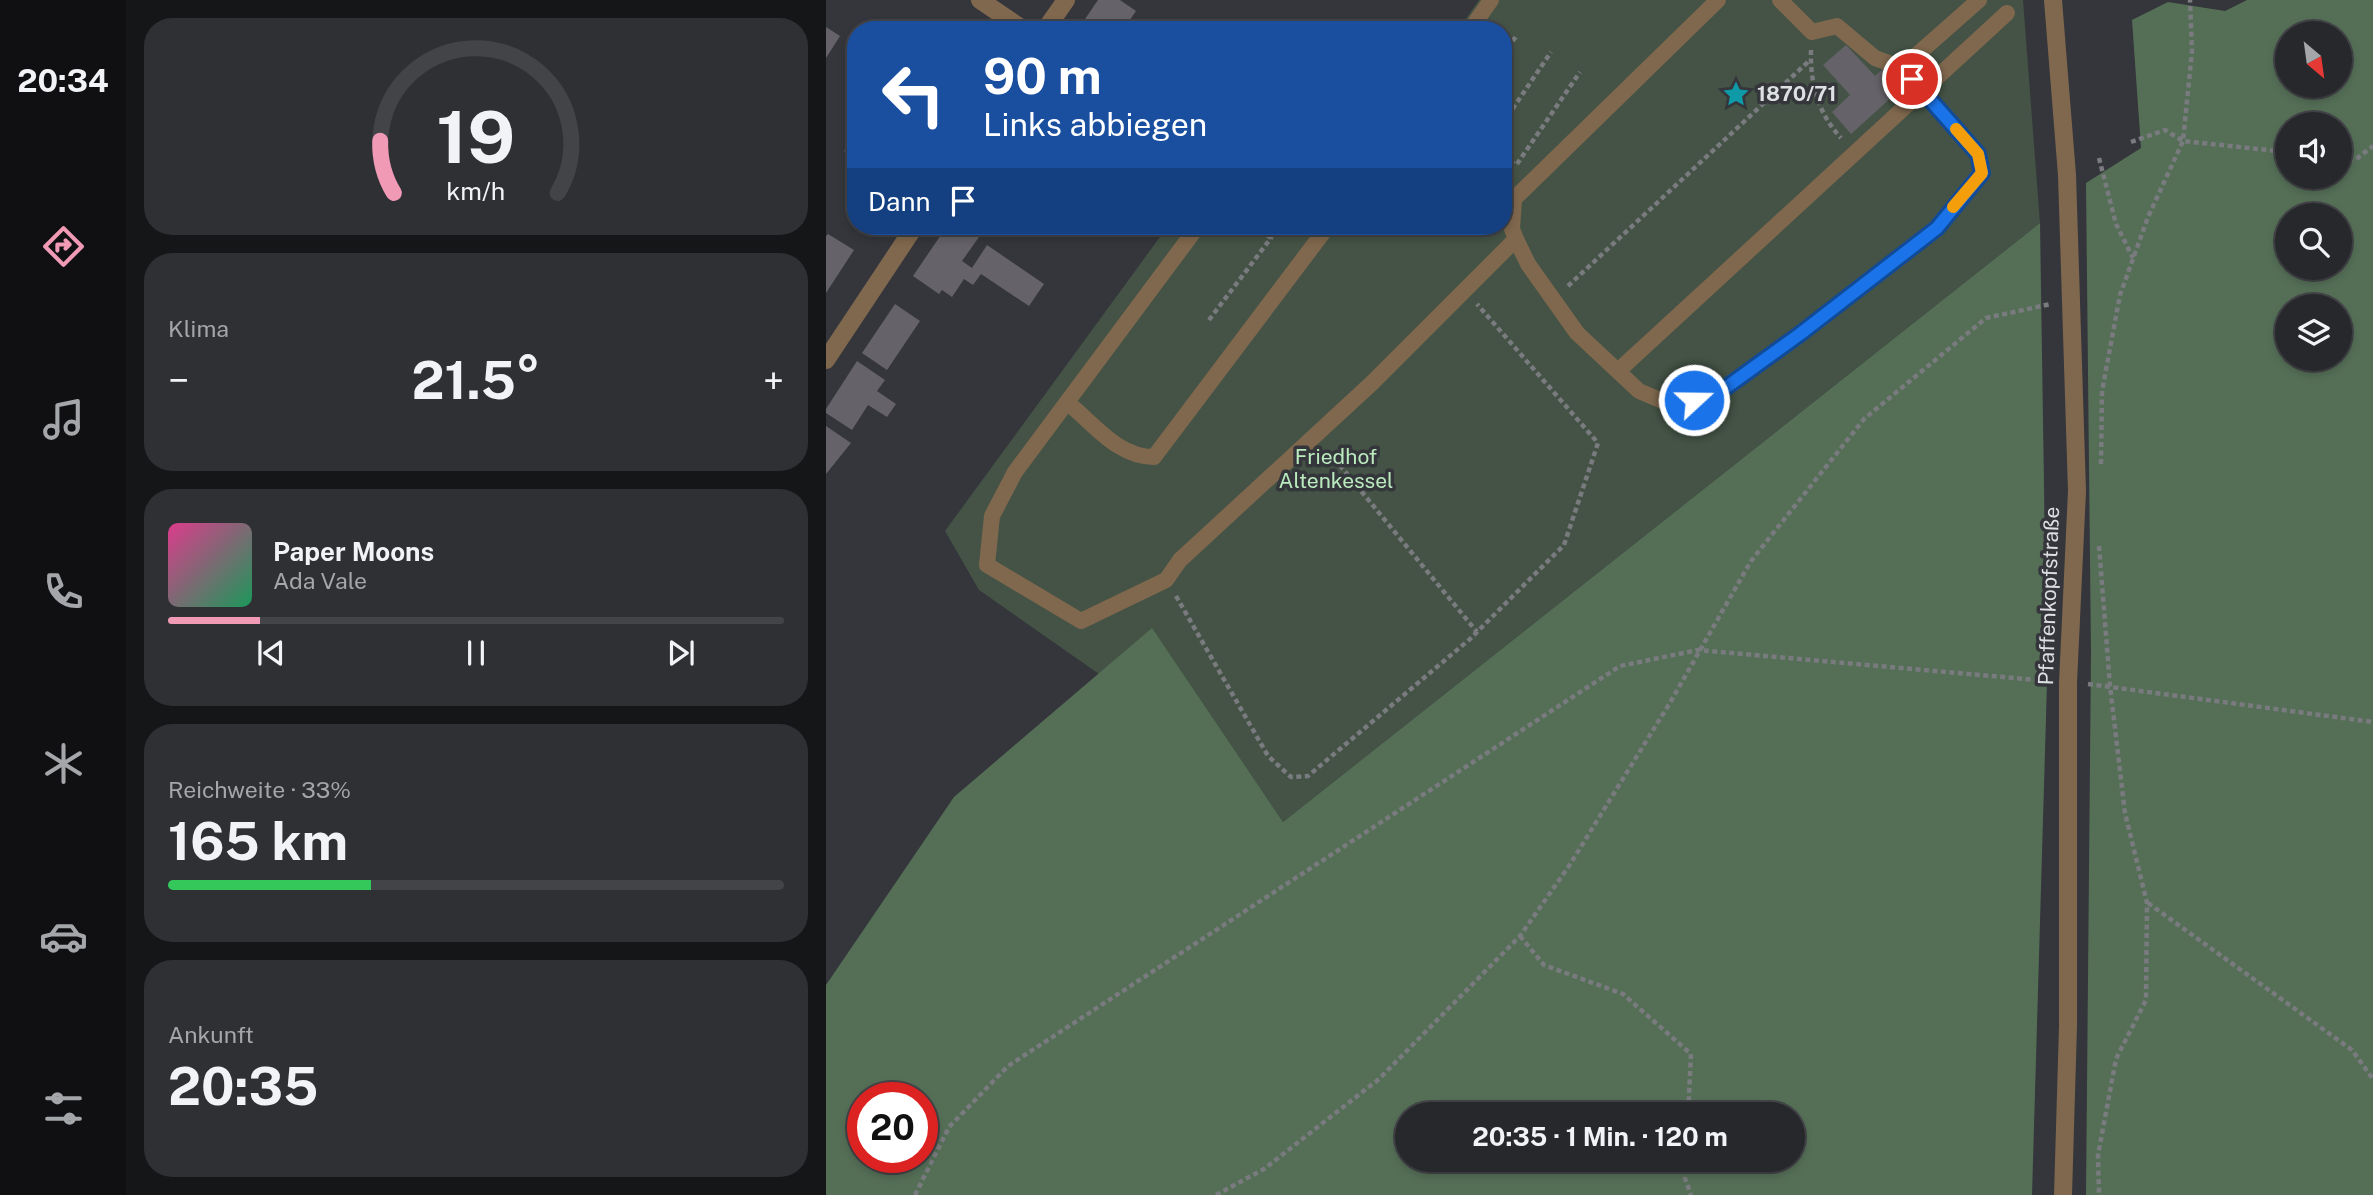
<!DOCTYPE html>
<html lang="de">
<meta charset="utf-8">
<style>
body{margin:0;font-family:"Public Sans",sans-serif;background:#2f3034;color:#f1f3f6;height:100vh;display:flex;flex-direction:column;font-size:26px;white-space:nowrap}
*{box-sizing:border-box;margin:0}
p{font-size:23px;color:#a4a6a9}
.icon{flex:none;width:38px;height:38px;fill:none;stroke:currentColor;stroke-width:2;stroke-linecap:round;stroke-linejoin:round}
.map{position:relative;flex:1;overflow:hidden}
.sheet{display:flex;flex-direction:column;gap:18px;padding:18px;background:#151618;width:700px}
.sheet>*{flex:none}
.top-card{position:absolute;left:21px;top:21px;width:665px;height:214px;border-radius:28px;box-shadow:0 4px 10px #0003,0 0 0 2px #434448;background:#1a4fa0;color:#fff;overflow:hidden}
.needle{width:46px;rotate:151deg}
.fabs{position:absolute;left:1449px;top:21px;display:grid;gap:14px}
.fabs a{display:grid;place-items:center;width:77px;height:77px;border-radius:50%;background:#27282c;box-shadow:0 4px 10px #0003,0 0 0 2px #434448;font-size:35px}
.speed{position:absolute;left:21px;top:1082px;display:flex;gap:14px;font-size:35px;font-weight:700;text-align:center}
.speed>*{display:grid;place-content:center;width:91px;height:91px;border-radius:50%;background:#27282c;box-shadow:0 4px 10px #0003,0 0 0 2px #434448;line-height:1}
.speed .limit{border:10px solid #d22;background:#fff;color:#111}
.pin{position:absolute;display:grid;place-items:center;width:60px;height:60px;color:#fff;margin:-30px;border:4px solid #fff;border-radius:50%;box-shadow:0 2px 7px #0007}
.me{position:absolute;width:77px;margin:-38px;rotate:69deg;stroke-linejoin:round;filter:drop-shadow(0 0 5px #0008)}
.turn{display:flex;align-items:center;gap:24px;height:147px;padding:0 21px;font-size:32px}
.turn .icon{width:91px;height:91px;stroke-width:2.5}
.turn b{display:block;font-size:49px;line-height:60px}
.then{display:flex;align-items:center;height:66px;padding:0 21px;background:#0003;gap:14px;font-size:26px}
.big{font-size:52px;font-weight:700;line-height:1.1}
.sheet .widget{flex:1;display:flex;flex-direction:column;justify-content:center;gap:10px;min-width:0;padding:0 24px;border-radius:28px;background:#2f3034}
.sheet .dial{align-items:center;gap:0}
.dial svg{height:182px;overflow:visible;fill:none;stroke:#434448;stroke-width:7;stroke-linecap:round;text-anchor:middle}
.dial text{fill:#f1f3f6;stroke:none}
.song{display:flex;align-items:center;gap:21px}
.cover{width:84px;height:84px;border-radius:10px;background:linear-gradient(135deg,hsl(330 70% 55%),hsl(150 70% 35%))}
.played{height:7px;border-radius:4px;background:linear-gradient(90deg,#f09ab5 15%,#434448 15%)}
.keys{display:flex;justify-content:space-around;direction:ltr}
.heat{display:flex;justify-content:space-between;align-items:center;font-size:38px;direction:ltr}
.charge{height:10px;border-radius:5px;background:linear-gradient(90deg,#34c759 33%,#434448 0)}
.trip{position:absolute;left:569px;top:1102px;width:410px;height:70px;border-radius:35px;background:#27282c;box-shadow:0 4px 10px #0003,0 0 0 2px #434448;font-weight:700;line-height:70px;text-align:center}
main{display:flex;flex:1;min-height:0}
.dock{display:flex;flex-direction:column;width:126px;justify-content:space-around;align-items:center;background:#101012;color:#a4a6a9}
.dock .icon{width:49px;height:49px}
.dock .on{color:#f09ab5}
.dock b{font-size:32px;color:#f1f3f6}
.map>svg:first-child{display:block}
</style>
<main>
<nav class="dock">
<b>20:34</b>
<svg class="icon on" aria-label="directions" viewBox="0 0 24 24"><path d="M12 3l9 9-9 9-9-9zM9 14v-3h6M13 9l2 2-2 2"/></svg>
<svg class="icon" aria-label="music" viewBox="0 0 24 24"><path d="M9 18V5l10-2v13"/><circle cx="6" cy="18" r="3"/><circle cx="16" cy="16" r="3"/></svg>
<svg class="icon" aria-label="phone" viewBox="0 0 24 24"><path d="M5 4h4l2 5-3 2q2 4 5 5l2-3 5 2v4C11 20 4 13 5 4z"/></svg>
<svg class="icon" aria-label="climate" viewBox="0 0 24 24"><path d="M12 3v18M4 7l16 10M4 17L20 7"/></svg>
<svg class="icon" aria-label="car" viewBox="0 0 24 24"><path d="M5 17H2v-5l4-1 3-4h7l3 4 3 1v5h-3M9 17h6M6 11h13"/><circle cx="7" cy="17" r="2"/><circle cx="17" cy="17" r="2"/></svg>
<svg class="icon" aria-label="filters" viewBox="0 0 24 24"><path d="M4 7h16M4 17h16"/><circle cx="9" cy="7" r="2"/><circle cx="15" cy="17" r="2"/></svg>
</nav>
<section class="sheet">
<div class="widget dial"><svg viewBox="0 0 100 80">
<path d="M14 69A42 42 0 1 1 86 69"/>
<path d="M14 69A42 42 0 0 1 8 46" stroke="#f09ab5"/>
<text x="50" y="56" font-size="32" font-weight="700">19</text>
<text x="50" y="72" font-size="11">km/h</text>
</svg></div>
<div class="widget"><p>Klima</p>
<div class="heat"><a>−</a><b class="big">21.5°</b><a>+</a></div>
</div>
<div class="widget">
<div class="song"><i class="cover"></i><div><b>Paper Moons</b><p>Ada Vale</p></div></div>
<div class="played"></div>
<div class="keys"><svg class="icon" aria-label="previous" viewBox="0 0 24 24"><path d="M18 5L8 12l10 7zM5 5v14"/></svg><svg class="icon" aria-label="pause" viewBox="0 0 24 24"><path d="M8 5v14M16 5v14"/></svg><svg class="icon" aria-label="next" viewBox="0 0 24 24"><path d="M6 5l10 7-10 7zM19 5v14"/></svg></div>
</div>
<div class="widget"><p>Reichweite · 33%</p><b class="big">165 km</b><div class="charge"></div></div>
<div class="widget"><p>Ankunft</p><b class="big">20:35</b></div>
</section>
<div class="map">
<svg width="1547" height="1195" viewBox="0 0 1547 1195">
<rect width="100%" height="100%" fill="#34363b"/>
<path fill="#445345" d="M653,0H1197L1214,223L457,822L326,629L273,674L153,590L119,531L342,226H677V30H632Z"/>
<path fill="#556f57" fill-rule="evenodd" d="M1421,0H1547V1195H1260L1265,653L1260,183L1315,148L1306,20L1342,2L1399,11ZM1461,33H1514V86H1461ZM1461,124H1514V177H1461ZM1461,215H1514V268H1461ZM1461,306H1514V359H1461Z
M1214,223L1221,683L1206,1195H0V985L128,797L326,628L457,822ZM37,1097H96V1157H37ZM581,1115H966V1160H581Z"/>
<path fill="#656369" d="M272,0H294L310,11L297,30H269L257,22Z
M0,27L14,36L0,58Z
M1020,45L1049,76L1059,67L1077,87L1025,134L1006,112L1024,95L997,65Z
M30,133V159L18,151Z
M121,226H137L153,237L136,261L146,268L161,245L218,284L203,306L155,274L147,285L138,279L126,297L116,290L113,294L87,276Z
M2,234L28,250L0,293V236Z
M69,304L94,321L61,370L36,353Z
M31,361L59,380L51,391L70,404L61,417L42,405L26,430L0,413V409Z
M0,426L25,443L0,474Z"/>
<g fill="none" stroke-linecap="round" stroke-linejoin="round">
<path stroke="#797b7f" stroke-width="4.5" stroke-dasharray="5 3.5" stroke-linecap="butt" d="M985,50C984,84 992,113 1015,138
M677,55L691,35
M677,123L725,52
M1305,142L1339,130L1357,141L1461,152
M677,156L691,166
M1273,158L1290,224L1307,258
M1514,158L1529,160L1547,146
M691,164L754,72
M458,227V226
M742,286L984,60
M383,320L445,238L428,226
M503,452L651,632
M1275,464L1276,391L1294,295L1322,217L1357,141L1366,51L1364,0
M1273,546L1284,686L1299,813L1321,903L1320,1000L1290,1059L1272,1155L1273,1195
M350,596L442,756L465,777L482,776L644,639L738,545L772,443L651,304
M1262,684L1547,722
M1322,903L1526,1050L1547,1079
M694,936L718,965L797,994L865,1054L862,1115
M860,1160L859,1178L865,1195
M89,1195L123,1127L182,1066L794,666L872,650L1221,681
M390,1195L438,1169L553,1079L694,936L743,866L845,701L925,561L1038,419L1160,318L1225,304"/>
<path stroke="#80684e" stroke-width="16" d="M644,30L665,0
M1076,68L1153,0
M677,192L688,199L686,229L690,239L702,264L751,333L813,391L846,405L890,394L974,334L1111,227L1155,173L1152,154L1076,68L1049,58L1011,26L986,32L954,0
M688,199L892,0
M372,226L189,472L166,516L161,565L255,621L340,580L354,560L546,383L690,239
M792,371L1181,13
M242,403C269,425 292,457 328,457L502,226"/>
<path stroke="#80684e" stroke-width="18" d="M154,0L198,30
M219,30L240,0
M0,360L89,226"/>
<path stroke="#80684e" stroke-width="18" d="M1227,0L1241,175L1251,491L1242,683V1026L1237,1195"/>
</g>
<g fill="none" stroke-linecap="round" stroke-linejoin="round">
<g stroke="#114b97" stroke-width="18">
<path id="route" d="M868,400L891,394L974,334L1111,228L1156,173L1152,154L1086,79"/>
</g>
<use href="#route" stroke="#1a73e8" stroke-width="12"/>
<path stroke="#f59e0b" stroke-width="12" d="M1127,207L1156,173L1152,154L1130,129"/>
</g>
<defs>
<g id="sight-bare" transform="scale(2.1)"><path d="M0-6L1.8-2.2L6-1.7L2.9 1.2L3.7 5.4L0 3.3L-3.7 5.4L-2.9 1.2L-6-1.7L-1.8-2.2Z" fill="#0f9aa8" stroke="#34363b" stroke-width="2.5" paint-order="stroke"/></g>
</defs>
<g fill-rule="evenodd">
<use href="#sight-bare" x="910" y="94"/>
</g>
<g text-anchor="middle" stroke-width="7" stroke-linejoin="round" paint-order="stroke">
<g font-size="21" font-weight="bold" fill="#dedfe3" stroke="#34363b" text-anchor="start">
<text x="931" y="101">1870/71</text>
</g>
<g font-size="21" fill="#baeabe" stroke="#34363b">
<text x="510" y="464">Friedhof<tspan x="510" dy="24">Altenkessel</tspan></text>
</g>
<g font-size="21" fill="#dedfe3" stroke="#34363b">
<text transform="translate(1223 596) rotate(-88)" y="7">Pfaffenkopfstraße</text>
</g>
</g>
</svg>
<div class="fabs">
<a><svg class="needle" viewBox="-14 -14 28 28"><path d="M0-13l5 13h-10z" fill="#e53935"/><path d="M0 13l5-13h-10z" fill="#a4a6a9"/></svg></a>
<a><svg class="icon" aria-label="sound" viewBox="0 0 24 24"><path d="M4 9h4l5-4v14l-5-4H4zM17 9q2 3 0 6"/></svg></a>
<a><svg class="icon" aria-label="search" viewBox="0 0 24 24"><circle cx="10" cy="10" r="6"/><path d="M15 15l6 6"/></svg></a>
<a><svg class="icon" aria-label="layers" viewBox="0 0 24 24"><path d="M12 4l9 5-9 5-9-5zM3 14l9 5 9-5"/></svg></a>
</div>
<div class="speed"><div class="limit">20</div></div>
<div class="pin" style="left:1086px;top:79px;background:#d93025"><svg class="icon" aria-label="arrive" viewBox="0 0 24 24"><path d="M6 21V4h12l-3 4 3 4H6"/></svg></div>
<svg class="me" style="left:868px;top:400px" viewBox="-20 -20 40 40"><circle r="17" fill="#1a73e8" stroke="#fff" stroke-width="3"/><path d="M0-11L8 9 0 5-8 9z" fill="#fff"/></svg>
<div class="trip">20:35 · 1 Min. · 120 m</div>
<div class="top-card">
<div class="turn"><svg class="icon" aria-label="left" viewBox="0 0 24 24"><path d="M17 20v-9H6M10 6l-5 5 5 5"/></svg><div><b>90 m</b>Links abbiegen</div></div>
<div class="then">Dann<svg class="icon" aria-label="arrive" viewBox="0 0 24 24"><path d="M6 21V4h12l-3 4 3 4H6"/></svg></div>
</div>
</div>
</main>
